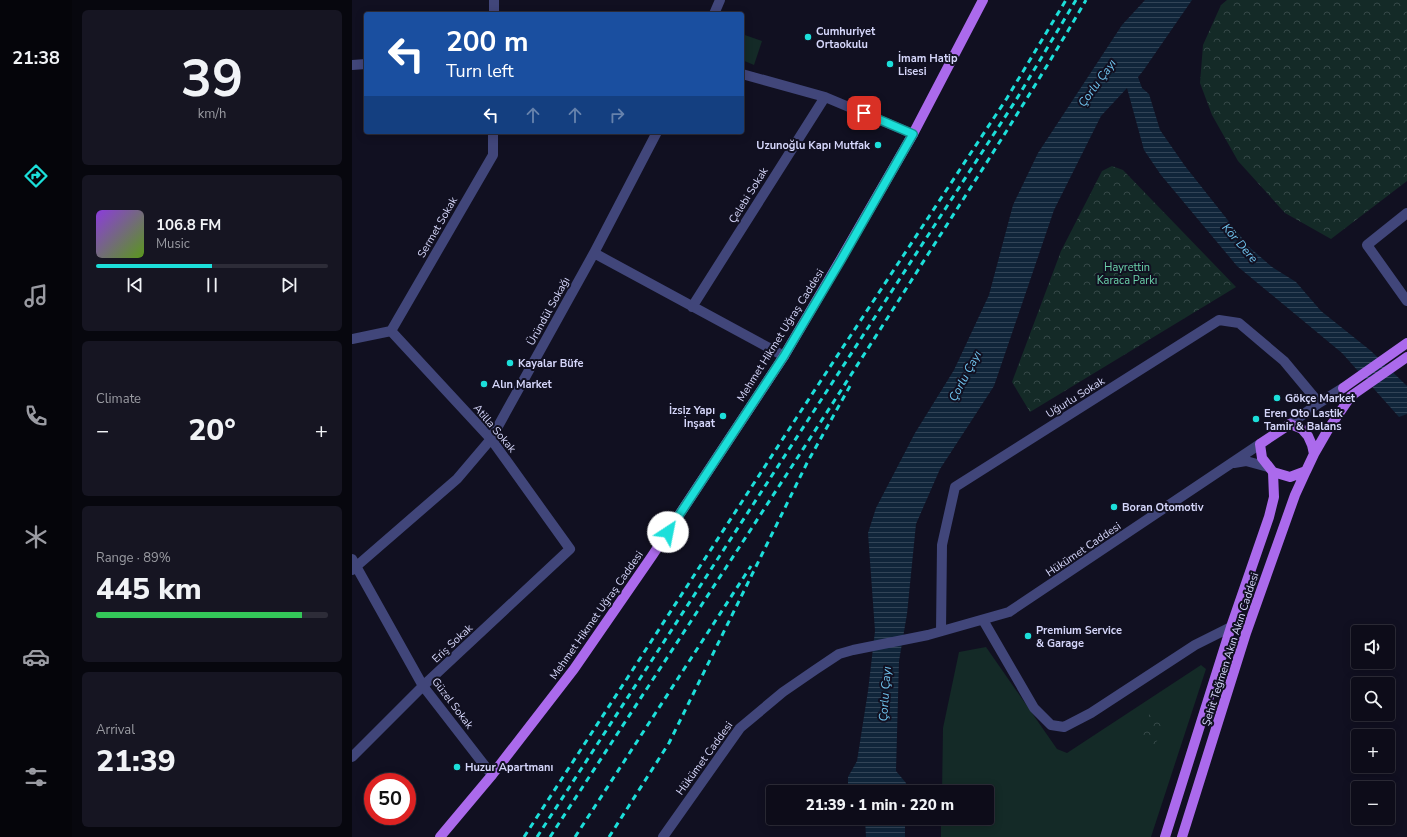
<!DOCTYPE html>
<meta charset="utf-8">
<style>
body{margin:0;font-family:"Nunito Sans",sans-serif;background:#161522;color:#f1f3f6;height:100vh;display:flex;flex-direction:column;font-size:15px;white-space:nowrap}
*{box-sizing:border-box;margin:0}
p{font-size:13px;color:#9a9ba2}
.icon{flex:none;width:22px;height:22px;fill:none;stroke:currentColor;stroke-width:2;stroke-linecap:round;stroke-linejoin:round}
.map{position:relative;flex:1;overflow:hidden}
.drawer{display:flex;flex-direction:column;gap:10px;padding:10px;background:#07070e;width:280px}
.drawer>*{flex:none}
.banner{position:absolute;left:12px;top:12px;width:380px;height:122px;border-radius:4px;box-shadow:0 2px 10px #0003,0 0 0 1px #2d2c38;background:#1a4fa0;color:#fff;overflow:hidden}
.controls{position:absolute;left:999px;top:625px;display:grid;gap:8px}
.controls a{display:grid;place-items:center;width:44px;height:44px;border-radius:4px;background:#0d0c19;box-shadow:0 2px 10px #0003,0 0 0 1px #2d2c38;font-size:20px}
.speed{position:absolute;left:12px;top:773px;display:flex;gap:8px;font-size:20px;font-weight:700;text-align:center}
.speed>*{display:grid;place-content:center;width:52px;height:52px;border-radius:50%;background:#0d0c19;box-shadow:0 2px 10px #0003,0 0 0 1px #2d2c38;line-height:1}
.speed .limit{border:6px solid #d22;background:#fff;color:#111}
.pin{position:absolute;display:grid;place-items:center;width:34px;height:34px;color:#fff;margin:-17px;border-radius:8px;box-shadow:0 2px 6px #0006}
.me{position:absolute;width:44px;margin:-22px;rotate:34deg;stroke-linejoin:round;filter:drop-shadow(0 0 3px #0008)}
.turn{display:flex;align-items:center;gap:14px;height:84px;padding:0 16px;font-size:18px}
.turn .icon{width:52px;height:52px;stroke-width:2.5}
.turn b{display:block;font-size:28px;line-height:34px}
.lanes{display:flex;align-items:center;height:38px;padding:0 16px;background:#0003;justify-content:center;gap:20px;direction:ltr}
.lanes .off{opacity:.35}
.big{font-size:30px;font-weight:800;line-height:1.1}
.drawer .widget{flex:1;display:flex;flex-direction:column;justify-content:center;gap:6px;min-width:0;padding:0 14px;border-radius:6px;background:#161522}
.drawer .dial{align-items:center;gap:0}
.dial b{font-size:52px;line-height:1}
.song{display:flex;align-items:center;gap:12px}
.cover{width:48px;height:48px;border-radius:6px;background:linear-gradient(135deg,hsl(270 70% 55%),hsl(90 70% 35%))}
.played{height:4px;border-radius:2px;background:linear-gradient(90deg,#1cdfda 50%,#2d2c38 50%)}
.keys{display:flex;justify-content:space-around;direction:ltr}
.heat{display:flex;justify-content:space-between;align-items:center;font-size:22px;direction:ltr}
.charge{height:6px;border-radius:3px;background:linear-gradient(90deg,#34c759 89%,#2d2c38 0)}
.trip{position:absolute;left:414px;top:785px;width:228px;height:40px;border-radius:4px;background:#0d0c19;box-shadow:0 2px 10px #0003,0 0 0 1px #2d2c38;font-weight:800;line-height:40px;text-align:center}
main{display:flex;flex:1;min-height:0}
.tabs{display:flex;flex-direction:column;width:72px;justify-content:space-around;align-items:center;background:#05050a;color:#9a9ba2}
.tabs .icon{width:28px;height:28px}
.tabs .selected{color:#1cdfda}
.tabs b{font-size:18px;color:#f1f3f6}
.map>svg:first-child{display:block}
</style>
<main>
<nav class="tabs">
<b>21:38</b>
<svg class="icon selected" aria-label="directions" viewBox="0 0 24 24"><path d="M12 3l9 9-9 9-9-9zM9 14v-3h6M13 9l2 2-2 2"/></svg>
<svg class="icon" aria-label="music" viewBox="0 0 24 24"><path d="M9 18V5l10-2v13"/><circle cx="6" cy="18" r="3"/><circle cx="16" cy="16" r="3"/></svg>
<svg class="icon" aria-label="phone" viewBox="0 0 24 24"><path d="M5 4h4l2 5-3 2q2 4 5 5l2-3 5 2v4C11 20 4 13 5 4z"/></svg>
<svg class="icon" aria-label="climate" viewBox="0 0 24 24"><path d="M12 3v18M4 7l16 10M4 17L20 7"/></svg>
<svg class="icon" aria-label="car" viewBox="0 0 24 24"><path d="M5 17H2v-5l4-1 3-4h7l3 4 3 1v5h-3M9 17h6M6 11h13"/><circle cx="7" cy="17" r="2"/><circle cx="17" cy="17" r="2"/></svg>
<svg class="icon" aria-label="filters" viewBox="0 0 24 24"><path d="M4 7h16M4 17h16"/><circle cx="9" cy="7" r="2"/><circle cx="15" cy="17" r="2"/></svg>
</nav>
<section class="drawer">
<div class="widget dial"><b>39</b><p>km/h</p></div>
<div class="widget">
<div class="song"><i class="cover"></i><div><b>106.8 FM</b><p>Music</p></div></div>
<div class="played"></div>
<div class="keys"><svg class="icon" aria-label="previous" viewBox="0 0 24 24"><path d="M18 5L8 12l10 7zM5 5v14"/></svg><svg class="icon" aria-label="pause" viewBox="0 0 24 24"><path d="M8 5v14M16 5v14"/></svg><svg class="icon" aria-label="next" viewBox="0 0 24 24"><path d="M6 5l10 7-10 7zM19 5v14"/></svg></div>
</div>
<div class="widget"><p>Climate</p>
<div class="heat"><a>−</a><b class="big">20°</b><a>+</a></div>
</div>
<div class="widget"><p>Range · 89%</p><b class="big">445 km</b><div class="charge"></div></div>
<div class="widget"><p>Arrival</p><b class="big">21:39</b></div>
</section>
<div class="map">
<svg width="1055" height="837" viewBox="0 0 1055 837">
<defs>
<pattern id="forest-crowns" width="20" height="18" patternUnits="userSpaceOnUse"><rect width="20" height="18" fill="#142a27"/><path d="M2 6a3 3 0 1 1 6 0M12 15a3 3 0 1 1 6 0" fill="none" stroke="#354847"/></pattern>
<pattern id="water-rules" width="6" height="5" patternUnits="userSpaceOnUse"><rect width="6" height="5" fill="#10253a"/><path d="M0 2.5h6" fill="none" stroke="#324457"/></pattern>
</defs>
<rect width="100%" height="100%" fill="#111021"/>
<path fill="#142a27" d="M390,34L410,41L402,65L390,60Z
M634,647L705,749L715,753L849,665L854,669L799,837H589V818H635V792H590L591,728L607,652Z"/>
<path fill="url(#forest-crowns)" d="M875,0H1055V181L979,239L933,213L886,161L860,115L848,83L851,45L869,5Z
M760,166L771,170L884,287L678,412L660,382L709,251L750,171Z
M799,712L817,724L800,748L782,735Z"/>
<path fill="url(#water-rules)" d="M793,0H840L791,71L786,77L790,88L797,94L808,130L833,166L897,247L920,267L944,282L969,311L1019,351L1055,386V414L1047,417L990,353L885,266L809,175L792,150L775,88L749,116L702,210L642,386L588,469L564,524L555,614L547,661L544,771L554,783V792H496V777L505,761L516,691L523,631L516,533L524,508L563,433L602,370L637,295L661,205L686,153L770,25Z
M513,818H553V837H514Z"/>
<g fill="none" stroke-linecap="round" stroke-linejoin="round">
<path stroke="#41467a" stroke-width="10" d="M142,0V14
M362,14L368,0
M0,65L14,64
M390,74L473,97L561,134
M1055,213L1015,245L1055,301
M242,253L432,356
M340,307L473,97
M39,331L141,155V132
M0,339L39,331
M938,424L967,403L991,388
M882,463L894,461L916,467
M0,559L71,686L140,775
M0,570L105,479L139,439L242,253L305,132
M631,620L682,708L699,725L712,727L739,713L843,645L879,627
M589,631L590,545L603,487L867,320L887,323L932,361L967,403
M0,757L71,686L218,549L139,439L39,331
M311,837L388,728L431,692L463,670L487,654L501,650L576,635L657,612L908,444"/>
<path stroke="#ab6aec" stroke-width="10" d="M991,388L1055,343
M938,424L950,429L956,436L960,445L962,454L954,471L938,477L921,472L910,458L908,444Z
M962,454L977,428L999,396L1055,357
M88,837L140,775L222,669L300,556L432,356L489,259L561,134L631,0
M813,837L879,627L917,517L922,497L921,472
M830,837L894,633L943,495L954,471"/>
<path stroke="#1cdfda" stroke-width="3" stroke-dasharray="6 5" stroke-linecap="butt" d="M172,837L445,417L655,98L714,0
M185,837L664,100L724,0
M198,837C323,645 450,453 573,259C628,173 683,88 734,0
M223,837L399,566
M257,837L317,743L455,463L498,386"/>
</g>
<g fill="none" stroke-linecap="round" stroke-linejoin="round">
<g stroke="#12918e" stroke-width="10">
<path id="route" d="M316,532L432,356L489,260L561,134L512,113"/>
</g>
<use href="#route" stroke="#1cdfda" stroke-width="7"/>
</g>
<g fill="#1cdfda" stroke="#111021" stroke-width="1.5">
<circle cx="456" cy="37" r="4"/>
<circle cx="538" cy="64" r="4"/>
<circle cx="526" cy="145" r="4"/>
<circle cx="158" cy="363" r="4"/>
<circle cx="132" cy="384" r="4"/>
<circle cx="925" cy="398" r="4"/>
<circle cx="371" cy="416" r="4"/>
<circle cx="904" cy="419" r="4"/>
<circle cx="762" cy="507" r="4"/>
<circle cx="676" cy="636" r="4"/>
<circle cx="105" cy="767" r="4"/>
</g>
<g text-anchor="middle" stroke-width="4" stroke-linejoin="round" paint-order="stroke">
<g font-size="11" font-weight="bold" fill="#d5d6fa" stroke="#111021" text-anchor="start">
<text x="464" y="35">Cumhuriyet<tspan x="464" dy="13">Ortaokulu</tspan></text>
<text x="546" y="62">İmam Hatip<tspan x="546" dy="13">Lisesi</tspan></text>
<text x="518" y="149" text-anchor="end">Uzunoğlu Kapı Mutfak</text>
<text x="166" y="367">Kayalar Büfe</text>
<text x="140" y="388">Alın Market</text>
<text x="933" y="402">Gökçe Market</text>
<text x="363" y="414" text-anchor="end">İzsiz Yapı<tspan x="363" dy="13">İnşaat</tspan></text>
<text x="912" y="417">Eren Oto Lastik<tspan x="912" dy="13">Tamir &amp; Balans</tspan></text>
<text x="770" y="511">Boran Otomotiv</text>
<text x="684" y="634">Premium Service<tspan x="684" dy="13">&amp; Garage</tspan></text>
<text x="113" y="771">Huzur Apartmanı</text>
</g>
<g font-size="11" fill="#d5d6fa" stroke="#111021">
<text transform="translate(396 195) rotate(-58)" y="4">Çelebi Sokak</text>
<text transform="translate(85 227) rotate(-60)" y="4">Sermet Sokak</text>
<text transform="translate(196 311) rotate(-61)" y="4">Üründül Sokağı</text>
<text transform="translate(428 335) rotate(-58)" y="4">Mehmet Hikmet Uğraş Caddesi</text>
<text transform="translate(723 397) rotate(-32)" y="4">Uğurlu Sokak</text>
<text transform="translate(143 428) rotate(50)" y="4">Atilla Sokak</text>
<text transform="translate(731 549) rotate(-34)" y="4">Hükümet Caddesi</text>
<text transform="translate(244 615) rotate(-55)" y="4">Mehmet Hikmet Uğraş Caddesi</text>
<text transform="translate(100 643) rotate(-43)" y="4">Eriş Sokak</text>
<text transform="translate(878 649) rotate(-72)" y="4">Şehit Teğmen Akın Akın Caddesi</text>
<text transform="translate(101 703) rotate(53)" y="4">Güzel Sokak</text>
<text transform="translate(352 758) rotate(-54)" y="4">Hükümet Caddesi</text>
</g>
<g font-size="11" fill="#6bd1aa" stroke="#111021">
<text x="775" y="271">Hayrettin<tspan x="775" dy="13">Karaca Parkı</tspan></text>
</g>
<g font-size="12" font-style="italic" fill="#70c3ed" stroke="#111021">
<text transform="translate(745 83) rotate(-54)" y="4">Çorlu Çayı</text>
<text transform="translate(888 243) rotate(49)" y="4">Kör Dere</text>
<text transform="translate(613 376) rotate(-62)" y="4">Çorlu Çayı</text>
<text transform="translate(533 694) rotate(-86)" y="4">Çorlu Çayı</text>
</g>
</g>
</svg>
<div class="controls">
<a><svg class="icon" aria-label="sound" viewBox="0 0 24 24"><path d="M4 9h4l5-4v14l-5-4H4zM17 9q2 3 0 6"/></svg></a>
<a><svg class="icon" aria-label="search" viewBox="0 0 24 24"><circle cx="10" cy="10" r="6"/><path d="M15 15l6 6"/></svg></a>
<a>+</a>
<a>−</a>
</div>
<div class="speed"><div class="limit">50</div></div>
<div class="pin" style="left:512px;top:113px;background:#d93025"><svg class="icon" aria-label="arrive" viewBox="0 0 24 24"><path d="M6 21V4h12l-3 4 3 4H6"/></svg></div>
<svg class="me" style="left:316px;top:532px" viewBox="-20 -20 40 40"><circle r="19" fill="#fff"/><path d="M0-13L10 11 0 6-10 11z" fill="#1cdfda"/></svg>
<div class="trip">21:39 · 1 min · 220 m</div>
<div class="banner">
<div class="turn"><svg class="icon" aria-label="left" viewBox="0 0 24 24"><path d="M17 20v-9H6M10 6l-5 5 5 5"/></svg><div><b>200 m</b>Turn left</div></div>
<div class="lanes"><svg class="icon" aria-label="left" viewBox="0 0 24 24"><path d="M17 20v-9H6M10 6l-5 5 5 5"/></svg><svg class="icon off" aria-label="ahead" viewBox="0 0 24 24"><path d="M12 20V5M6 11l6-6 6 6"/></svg><svg class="icon off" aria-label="ahead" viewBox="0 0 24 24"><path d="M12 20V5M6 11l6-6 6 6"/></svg><svg class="icon off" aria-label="right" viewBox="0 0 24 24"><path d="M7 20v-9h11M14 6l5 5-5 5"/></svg></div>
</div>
</div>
</main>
